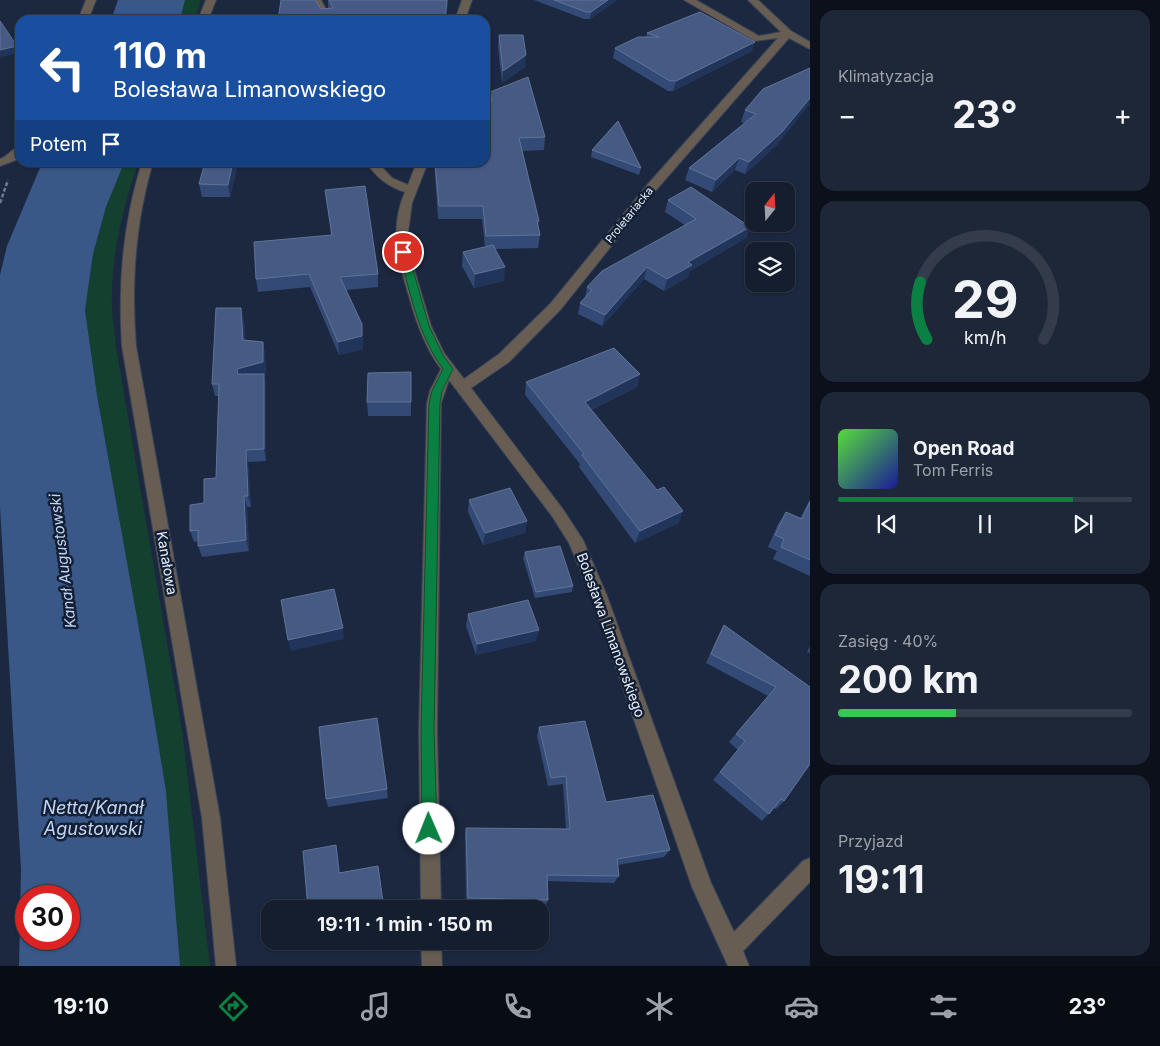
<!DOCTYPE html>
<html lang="pl">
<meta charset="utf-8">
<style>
body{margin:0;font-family:Inter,sans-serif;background:#1e2737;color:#f1f3f6;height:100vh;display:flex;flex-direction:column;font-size:19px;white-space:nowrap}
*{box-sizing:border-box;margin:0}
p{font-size:16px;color:#9da2aa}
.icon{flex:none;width:28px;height:28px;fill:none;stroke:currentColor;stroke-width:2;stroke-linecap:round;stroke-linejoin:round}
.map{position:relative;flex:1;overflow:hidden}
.panel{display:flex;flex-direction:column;gap:10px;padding:10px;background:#0c101a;width:350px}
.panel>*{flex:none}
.banner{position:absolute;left:15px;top:15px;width:475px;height:152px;border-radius:15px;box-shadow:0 1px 4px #0004,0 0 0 1px #343c4b;background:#1a4fa0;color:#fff;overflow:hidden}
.needle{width:32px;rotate:18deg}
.controls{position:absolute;left:745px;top:182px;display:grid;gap:10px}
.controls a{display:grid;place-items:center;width:50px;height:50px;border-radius:10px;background:#151e2f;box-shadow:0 1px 4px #0004,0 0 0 1px #343c4b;font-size:25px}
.speed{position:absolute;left:15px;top:885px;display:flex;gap:10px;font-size:25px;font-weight:700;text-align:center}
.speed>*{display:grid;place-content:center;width:65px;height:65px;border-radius:50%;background:#151e2f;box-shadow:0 1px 4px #0004,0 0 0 1px #343c4b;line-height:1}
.speed .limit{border:8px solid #d22;background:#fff;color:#111}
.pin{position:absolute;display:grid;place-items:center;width:42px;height:42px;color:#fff;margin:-21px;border:2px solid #fff;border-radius:50%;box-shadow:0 1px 5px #0007}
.me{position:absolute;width:55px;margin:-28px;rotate:359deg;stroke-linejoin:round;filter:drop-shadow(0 0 4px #0008)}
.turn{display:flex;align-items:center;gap:18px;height:105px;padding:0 15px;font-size:22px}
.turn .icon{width:65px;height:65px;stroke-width:2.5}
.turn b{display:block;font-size:35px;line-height:42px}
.then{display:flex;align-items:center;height:48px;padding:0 15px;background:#0003;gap:10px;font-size:19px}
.big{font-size:38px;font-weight:700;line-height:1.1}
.panel .widget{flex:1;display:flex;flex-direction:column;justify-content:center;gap:8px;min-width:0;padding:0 18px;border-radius:15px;background:#1e2737}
.panel .dial{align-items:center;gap:0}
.dial svg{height:130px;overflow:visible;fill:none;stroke:#343c4b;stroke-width:7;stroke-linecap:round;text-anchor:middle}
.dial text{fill:#f1f3f6;stroke:none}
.song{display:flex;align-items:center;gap:15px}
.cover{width:60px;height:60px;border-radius:8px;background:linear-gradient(135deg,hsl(110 70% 55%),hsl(240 70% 35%))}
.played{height:5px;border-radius:2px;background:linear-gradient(90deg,#0b8043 80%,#343c4b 80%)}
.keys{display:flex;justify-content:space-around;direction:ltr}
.heat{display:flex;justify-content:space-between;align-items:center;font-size:28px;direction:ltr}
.charge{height:8px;border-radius:4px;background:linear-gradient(90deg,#34c759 40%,#343c4b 0)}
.trip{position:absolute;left:261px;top:900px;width:288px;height:50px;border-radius:15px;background:#151e2f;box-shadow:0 1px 4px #0004,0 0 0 1px #343c4b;font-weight:700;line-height:50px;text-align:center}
.tab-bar{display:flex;height:80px;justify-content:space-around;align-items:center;background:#080c13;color:#9da2aa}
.tab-bar .icon{width:35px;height:35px}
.tab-bar .selected{color:#0b8043}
.tab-bar b{font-size:22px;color:#f1f3f6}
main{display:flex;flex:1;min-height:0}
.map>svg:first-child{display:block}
</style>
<main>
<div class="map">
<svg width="810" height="966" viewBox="0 0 810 966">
<rect width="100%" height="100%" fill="#1c283f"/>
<path fill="#14412f" d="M185,0H201L194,20H180Z
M124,163H138C122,209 110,260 112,310C113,323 115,336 116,348L182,730L210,966H180L166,791L144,657L97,395L85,310L93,254L106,207Z"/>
<path fill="#395887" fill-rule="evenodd" d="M118,0H185L180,20H111Z
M42,163H124L106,207L93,254L85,310L97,395L144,657L166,791L180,966H19L21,869L0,507V275L7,246ZM26,896H69V939H26Z"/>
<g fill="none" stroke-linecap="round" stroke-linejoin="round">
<g stroke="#394459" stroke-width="2">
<path id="minor" d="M86,0H96L88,20H78Z
M206,0H216L208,20H198Z
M311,0H321L332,20H322Z
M462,0H472L465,20H455Z
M684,0H696L759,36L781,32L748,0H758L791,31L810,42V49L789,38L656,190L561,309L509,362L471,388L562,508L583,540L607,596L711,883L734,932L803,861L810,858V882L743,951L749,966H728L692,887L591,596L569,543L552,516L449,380L441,403L437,730L441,909H421L419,730L427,403L430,391L441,369C421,342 413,311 404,279C402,270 397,259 397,249C395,230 397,210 405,192C388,187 376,177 366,162H377L392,178L408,185L417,162H428L412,203L408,232L409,252L431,326L444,353L464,379L499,354L551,303L648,184L778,38L755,41Z
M20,146V156L16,160L0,166V159C8,156 13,148 20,146Z
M142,162H153C135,224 131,282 136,346L220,818L236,966H216L202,818L122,346C118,282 123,224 142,162Z
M421,941H441L442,966H422Z"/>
</g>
<path stroke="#6f798b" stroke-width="2.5" stroke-dasharray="4 2" stroke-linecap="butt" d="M0,203L8,180"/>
<use href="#minor" fill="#675d53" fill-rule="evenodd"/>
</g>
<path fill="#334a76" d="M328,0H448L446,20H278L321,9H328Z
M534,0H617L590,19H584Z
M647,33L752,51L673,91H668L613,58L615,48L646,37Z
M499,35L525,67L502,83L498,47Z
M763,89L778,144L745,174L735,170L712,192L685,180L689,168L744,123L741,122L745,110Z
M490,92L545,137L544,150L522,151L539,221L538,226L540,235L538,248L495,249L504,281L474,288L462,266L463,252L485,247L482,219H438L434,162H485Z
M592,150L641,168L639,175L591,157Z
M205,162H260L259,165L238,163L230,197H202L199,184Z
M325,190L378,274V287L346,290L362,324L363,349L339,355L310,287L258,292L256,279L331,235Z
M668,200L750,227L746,238L690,271L688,277L664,291L644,279L602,326L578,314L580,303L585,298L587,287L685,225L665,212Z
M244,320L245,340L263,342L265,355L266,374L264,375L266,386V461L248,462L251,507H247L249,551L202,557L198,546V541L194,542L190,531L216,478L219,396H215L212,384Z
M411,372V416H368L367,402Z
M640,374L637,387L591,410L679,523L635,543L579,467L580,464L525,395L526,382Z
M469,500L527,521L525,533L483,545L468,512Z
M810,500V576L773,559L777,551L768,547L778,524L786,512L800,518Z
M525,552L573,586L572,592L535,598L523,558Z
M468,614L536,641L476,655L466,626Z
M724,625L810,687L784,801L776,809L774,808L762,821L713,780L738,750L729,742L768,696L706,663L718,636Z
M810,646V653L807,652Z
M539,727L606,802L670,850L664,857L618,865L619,876L614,883L547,881L548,900L545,906L466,904L465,835L466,828L566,829L563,784L548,786L537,736Z
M387,789L388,798L328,807L326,799Z"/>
<path fill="#21355a" d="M447,0H448L446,20H445Z
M608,0H617L590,19L591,12Z
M755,42L752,51L673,91L676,81Z
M17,46L20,53L0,57V50Z
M526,55L525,67L502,83L503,71Z
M810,98V104L778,144L745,174L749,162Z
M739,158L735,170L712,192L716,180Z
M233,162L238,163L230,197L228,185Z
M750,227L746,238L690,271L688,277L664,291L667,279L688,262Z
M505,267L504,281L474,288L475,274Z
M647,267L644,279L602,326L605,315Z
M241,308L244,320L246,352L243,340Z
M362,324L363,349L339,355L338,342Z
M263,342L265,355L266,374L264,375L266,386V461L264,449L240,386L237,369Z
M640,374L637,387L582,414L585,402Z
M246,450L248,462L251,507L248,496Z
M244,496L247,507L249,551L246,540Z
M683,511L679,523L635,543L640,531Z
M527,521L525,533L483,545L485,533Z
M343,628L344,639L291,651L288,640Z
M539,630L536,641L476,655L477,644Z
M336,845L338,853L341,880L339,873Z"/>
<path fill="#465b84" stroke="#607397" d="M281,0H315L321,9L333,8L329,0H447L445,20H278Z
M554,0H608L591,12H586Z
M700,12L755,42L676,81H670L615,48L638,37H659L647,33Z
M0,21L17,46L0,50Z
M499,35H523L526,55L503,71Z
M810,68V98L782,132L749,162L739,158L716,180L689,168L756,114L745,110L763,89Z
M528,77L545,137L519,138L539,221H537L540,235L486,236L483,206H439L435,162H485V101H492L490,92Z
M618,121L641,168L592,150Z
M233,162L228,185L199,184L205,162Z
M365,186L378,274L340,277L362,324V336L338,342L309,274L256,279L254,242L332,235L325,190Z
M691,187L750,227L688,262L692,265L667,279L647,267L605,315L580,303L592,290L587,287L602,271L696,219L668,200Z
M493,245L505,267L475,274L463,252Z
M216,308H241L243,340L263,342V362L237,369L238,374H264V449L246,450L248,496H244L246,540L198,546V530L190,531V505L204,503V479L216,478L219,384H212Z
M614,348L640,374L585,402L657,490L664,487L683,511L640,531L582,455L584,454L526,382Z
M411,372V402H367L368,373Z
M510,488L527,521L485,533L469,500Z
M810,501V560L781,547L784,539L775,535L786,512L802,519Z
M560,546L573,586L536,592L525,552Z
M334,589L343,628L288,640L281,600Z
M528,600L539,630L477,644L468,614Z
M724,625L810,687V764L784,801L781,799L769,814L720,772L745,741L736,734L776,687L711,654Z
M377,718L387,789L326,799L319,727Z
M585,721L606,802L653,795L670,850L617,859L619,876L547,875L548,900L468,898L466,828L570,829L566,776L551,778L539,727Z
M336,845L339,873L378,866L384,909H308L303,851Z"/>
<path fill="#0b8043" stroke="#07532c" d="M400,249H403L408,252L429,326L443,355L453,369L442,391L440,403L434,730L437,829L434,834L429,837L424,834L422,829L421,730L429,403L432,391L443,369C418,335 410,292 399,252Z"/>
<g text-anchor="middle" stroke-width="5" stroke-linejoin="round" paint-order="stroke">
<g font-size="11" fill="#e9f0fc" stroke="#131f34">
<text transform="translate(629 215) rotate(-51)" y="4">Proletariacka</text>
</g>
<g font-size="14" fill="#e9f0fc" stroke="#131f34">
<text transform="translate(167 563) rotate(80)" y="5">Kanałowa</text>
<text transform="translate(611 635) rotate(70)" y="5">Bolesława Limanowskiego</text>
</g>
<g font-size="15" font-style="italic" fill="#c1d5f2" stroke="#131f34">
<text transform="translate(63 561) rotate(-97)" y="5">Kanał Augustowski</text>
</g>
<g font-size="18" font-style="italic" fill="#c1d5f2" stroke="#131f34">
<text x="93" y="814">Netta/Kanał<tspan x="93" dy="21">Agustowski</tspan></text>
</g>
</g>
</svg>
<div class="controls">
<a><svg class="needle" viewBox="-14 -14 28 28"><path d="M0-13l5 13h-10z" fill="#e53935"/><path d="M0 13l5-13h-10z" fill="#9da2aa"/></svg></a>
<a><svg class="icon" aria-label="layers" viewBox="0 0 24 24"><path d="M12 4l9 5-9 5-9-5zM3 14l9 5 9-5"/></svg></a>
</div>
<div class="speed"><div class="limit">30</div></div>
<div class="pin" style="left:403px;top:252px;background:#d93025"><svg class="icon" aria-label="arrive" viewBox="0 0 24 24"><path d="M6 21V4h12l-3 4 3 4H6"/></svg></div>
<svg class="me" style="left:429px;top:829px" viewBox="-20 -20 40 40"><circle r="19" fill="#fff"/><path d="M0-13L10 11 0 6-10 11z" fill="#0b8043"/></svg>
<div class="trip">19:11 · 1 min · 150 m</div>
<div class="banner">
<div class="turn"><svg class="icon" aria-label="left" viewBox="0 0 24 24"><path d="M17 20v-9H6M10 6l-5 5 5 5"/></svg><div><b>110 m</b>Bolesława Limanowskiego</div></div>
<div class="then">Potem<svg class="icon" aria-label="arrive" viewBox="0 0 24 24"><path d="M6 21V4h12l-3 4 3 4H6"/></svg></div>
</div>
</div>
<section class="panel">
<div class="widget"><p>Klimatyzacja</p>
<div class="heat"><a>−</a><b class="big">23°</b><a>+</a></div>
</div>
<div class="widget dial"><svg viewBox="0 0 100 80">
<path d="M14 69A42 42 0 1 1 86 69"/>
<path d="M14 69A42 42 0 0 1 10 34" stroke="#0b8043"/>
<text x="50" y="56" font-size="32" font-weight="700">29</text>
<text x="50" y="72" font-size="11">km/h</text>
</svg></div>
<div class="widget">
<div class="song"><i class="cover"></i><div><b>Open Road</b><p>Tom Ferris</p></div></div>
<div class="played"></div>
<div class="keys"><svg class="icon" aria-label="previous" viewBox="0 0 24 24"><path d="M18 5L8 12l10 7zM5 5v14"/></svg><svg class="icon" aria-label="pause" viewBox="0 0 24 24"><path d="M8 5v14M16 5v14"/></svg><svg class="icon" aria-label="next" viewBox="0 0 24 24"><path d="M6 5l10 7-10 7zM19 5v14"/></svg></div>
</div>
<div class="widget"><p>Zasięg · 40%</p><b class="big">200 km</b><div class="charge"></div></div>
<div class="widget"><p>Przyjazd</p><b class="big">19:11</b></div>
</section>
</main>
<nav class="tab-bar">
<b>19:10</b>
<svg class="icon selected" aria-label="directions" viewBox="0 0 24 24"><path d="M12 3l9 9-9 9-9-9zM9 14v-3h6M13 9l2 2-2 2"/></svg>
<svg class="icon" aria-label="music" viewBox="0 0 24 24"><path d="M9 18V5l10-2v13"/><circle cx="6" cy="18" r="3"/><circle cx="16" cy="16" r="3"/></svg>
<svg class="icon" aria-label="phone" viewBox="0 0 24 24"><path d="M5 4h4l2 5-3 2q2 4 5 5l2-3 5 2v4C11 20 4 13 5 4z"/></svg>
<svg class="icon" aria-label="climate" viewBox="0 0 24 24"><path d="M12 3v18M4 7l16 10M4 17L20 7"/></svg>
<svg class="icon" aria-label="car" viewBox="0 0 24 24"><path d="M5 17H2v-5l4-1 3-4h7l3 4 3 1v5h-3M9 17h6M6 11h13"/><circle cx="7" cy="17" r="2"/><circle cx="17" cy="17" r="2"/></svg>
<svg class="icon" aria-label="filters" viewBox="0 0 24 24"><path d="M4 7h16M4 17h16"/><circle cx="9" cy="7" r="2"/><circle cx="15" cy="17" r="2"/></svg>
<b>23°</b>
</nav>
